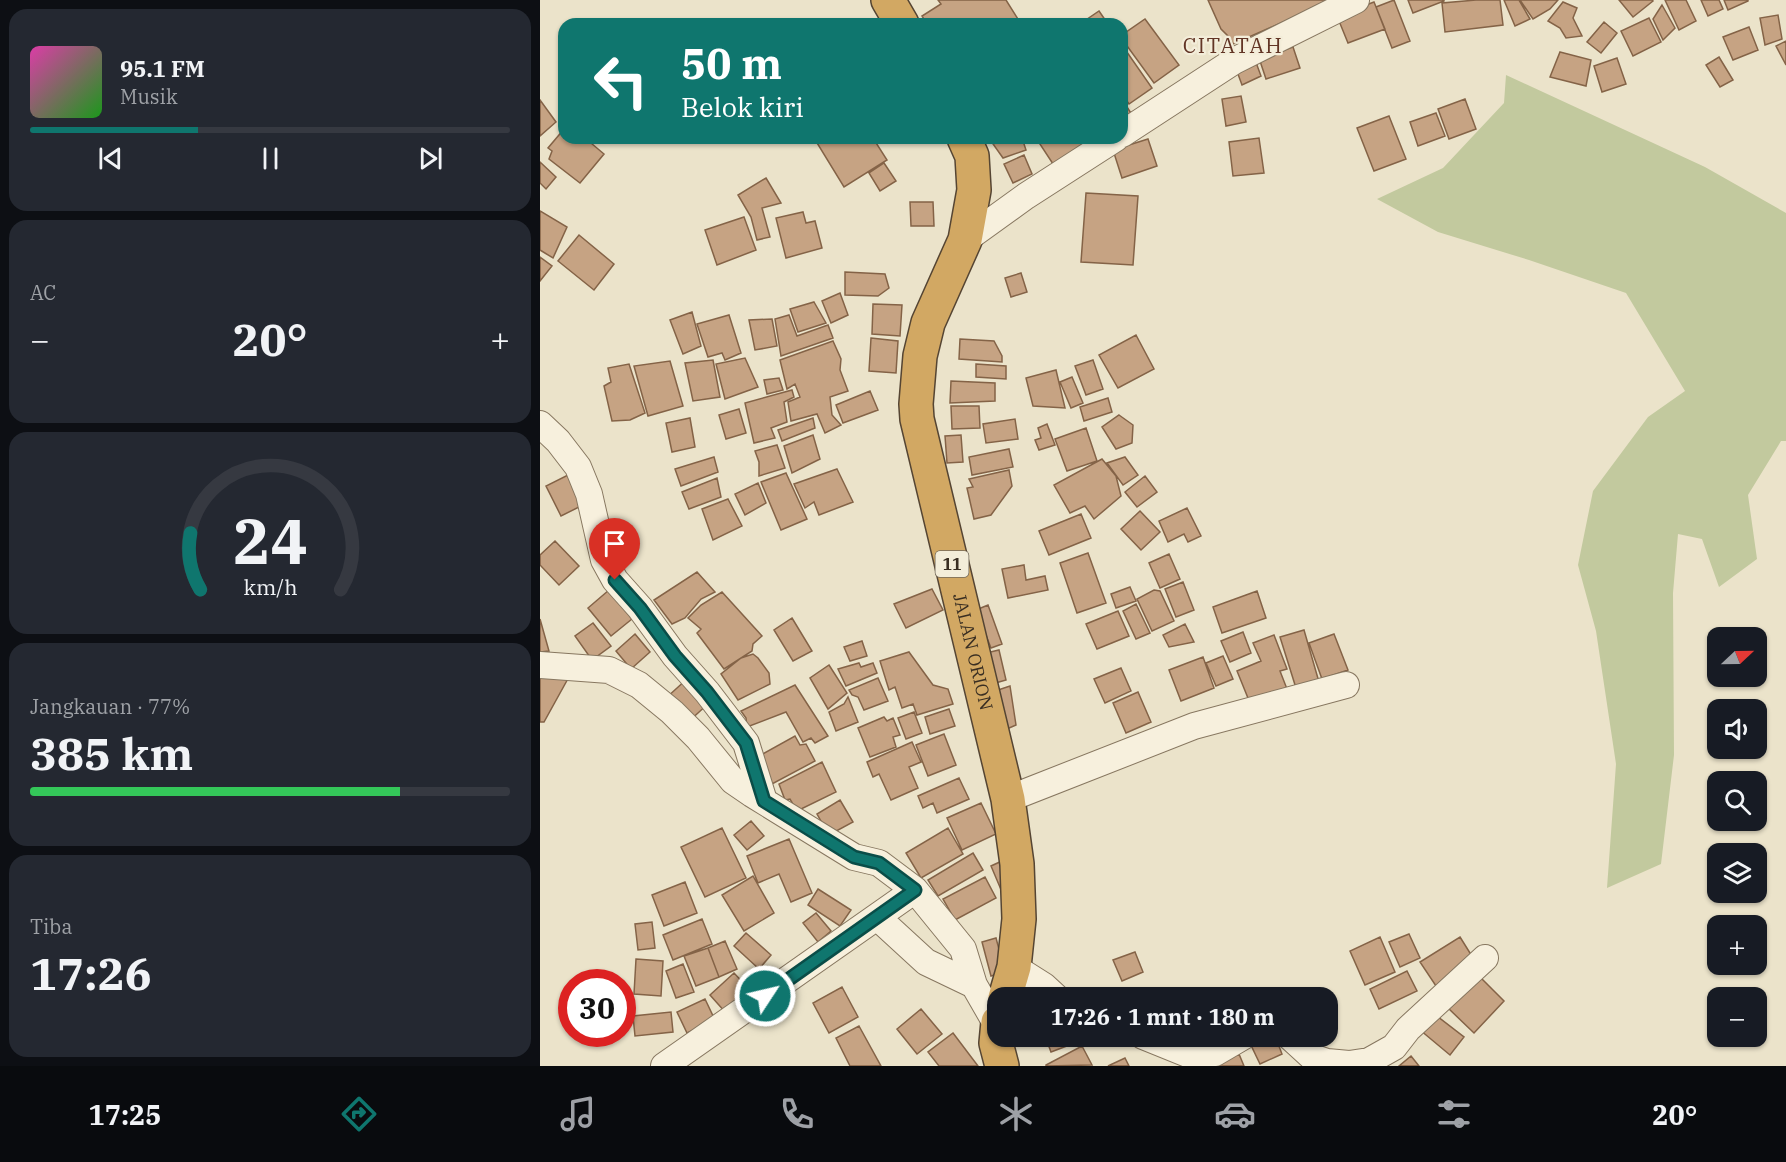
<!DOCTYPE html>
<html lang="id">
<meta charset="utf-8">
<style>
body{margin:0;font-family:"IBM Plex Serif",serif;background:#242831;color:#f1f3f6;height:100vh;display:flex;flex-direction:column;font-size:22px;white-space:nowrap}
*{box-sizing:border-box;margin:0}
p{font-size:20px;color:#9ea1a6}
.icon{flex:none;width:33px;height:33px;fill:none;stroke:currentColor;stroke-width:2;stroke-linecap:round;stroke-linejoin:round}
.map{position:relative;flex:1;overflow:hidden}
.panel{display:flex;flex-direction:column;gap:9px;padding:9px;background:#0d0f14;width:540px}
.panel>*{flex:none}
.banner{position:absolute;left:18px;top:18px;width:570px;height:126px;border-radius:18px;box-shadow:0 2px 4px #0004;background:#0f766e;color:#fff;overflow:hidden}
.needle{width:39px;rotate:68deg}
.fabs{position:absolute;left:1167px;top:627px;display:grid;gap:12px}
.fabs a{display:grid;place-items:center;width:60px;height:60px;border-radius:12px;background:#171b24;box-shadow:0 2px 4px #0004;font-size:30px}
.speed{position:absolute;left:18px;top:969px;display:flex;gap:12px;font-size:30px;font-weight:700;text-align:center}
.speed>*{display:grid;place-content:center;width:78px;height:78px;border-radius:50%;background:#171b24;box-shadow:0 2px 4px #0004;line-height:1}
.speed .limit{border:9px solid #d22;background:#fff;color:#111}
.pin{position:absolute;display:grid;place-items:center;width:51px;height:51px;color:#fff;margin:-62px -26px;border-radius:50% 50% 50% 0;rotate:-45deg;box-shadow:0 0 6px #0007}
.pin .icon{rotate:45deg}
.me{position:absolute;width:66px;margin:-33px;rotate:55deg;stroke-linejoin:round;filter:drop-shadow(0 0 4px #0008)}
.turn{display:flex;align-items:center;gap:21px;height:126px;padding:0 24px;font-size:27px}
.turn .icon{width:78px;height:78px;stroke-width:2.5}
.turn b{display:block;font-size:42px;line-height:51px}
.big{font-size:45px;font-weight:800;line-height:1.1}
.panel .tile{flex:1;display:flex;flex-direction:column;justify-content:center;gap:9px;min-width:0;padding:0 21px;border-radius:18px;background:#242831}
.panel .dial{align-items:center;gap:0}
.dial svg{height:156px;overflow:visible;fill:none;stroke:#363941;stroke-width:7;stroke-linecap:round;text-anchor:middle}
.dial text{fill:#f1f3f6;stroke:none}
.song{display:flex;align-items:center;gap:18px}
.cover{width:72px;height:72px;border-radius:9px;background:linear-gradient(135deg,hsl(320 70% 55%),hsl(120 70% 35%))}
.played{height:6px;border-radius:3px;background:linear-gradient(90deg,#0f766e 35%,#363941 35%)}
.keys{display:flex;justify-content:space-around;direction:ltr}
.heat{display:flex;justify-content:space-between;align-items:center;font-size:33px;direction:ltr}
.charge{height:9px;border-radius:4px;background:linear-gradient(90deg,#34c759 77%,#363941 0)}
.trip{position:absolute;left:447px;top:987px;width:351px;height:60px;border-radius:18px;background:#171b24;box-shadow:0 2px 4px #0004;font-weight:800;line-height:60px;text-align:center}
.tabs{display:flex;height:96px;justify-content:space-around;align-items:center;background:#090b0e;color:#9ea1a6}
.tabs .icon{width:42px;height:42px}
.tabs .selected{color:#0f766e}
.tabs b{font-size:27px;color:#f1f3f6}
main{display:flex;flex:1;min-height:0}
.map>svg:first-child{display:block}
</style>
<main>
<section class="panel">
<div class="tile">
<div class="song"><i class="cover"></i><div><b>95.1 FM</b><p>Musik</p></div></div>
<div class="played"></div>
<div class="keys"><svg class="icon" aria-label="previous" viewBox="0 0 24 24"><path d="M18 5L8 12l10 7zM5 5v14"/></svg><svg class="icon" aria-label="pause" viewBox="0 0 24 24"><path d="M8 5v14M16 5v14"/></svg><svg class="icon" aria-label="next" viewBox="0 0 24 24"><path d="M6 5l10 7-10 7zM19 5v14"/></svg></div>
</div>
<div class="tile"><p>AC</p>
<div class="heat"><a>−</a><b class="big">20°</b><a>+</a></div>
</div>
<div class="tile dial"><svg viewBox="0 0 100 80">
<path d="M14 69A42 42 0 1 1 86 69"/>
<path d="M14 69A42 42 0 0 1 9 40" stroke="#0f766e"/>
<text x="50" y="56" font-size="32" font-weight="700">24</text>
<text x="50" y="72" font-size="11">km/h</text>
</svg></div>
<div class="tile"><p>Jangkauan · 77%</p><b class="big">385 km</b><div class="charge"></div></div>
<div class="tile"><p>Tiba</p><b class="big">17:26</b></div>
</section>
<div class="map">
<svg width="1246" height="1066" viewBox="0 0 1246 1066">
<rect width="100%" height="100%" fill="#ebe3ca"/>
<path fill="#c2c99e" d="M966,75L1165,167L1246,213V441H1241L1208,495L1217,559L1179,587L1162,539L1138,534L1133,593L1134,755L1121,864L1067,888L1076,764L1056,631L1038,565L1053,491L1108,417L1145,391L1086,293L989,260L898,232L837,199L903,168L964,103Z"/>
<path fill="#c6a383" stroke="#846347" stroke-width="1.5" d="M398,0H466L481,24H387L382,16L401,4Z
M668,0H791V1L693,44L690,38L681,29Z
M854,0L870,41L852,48L836,7Z
M868,0H904V1L873,13Z
M936,0H960L963,25L905,32L902,3Z
M964,0H979L990,19L975,26Z
M980,0H1018L1010,9L993,19Z
M1079,0H1112L1113,1L1093,17Z
M1125,0H1146L1156,21L1139,30Z
M1161,0H1179L1183,9L1168,16Z
M1184,0H1208V1L1188,10Z
M834,2L845,29L808,43L797,16Z
M1023,2L1037,8L1033,18L1042,36L1026,38L1020,28L1008,21Z
M1122,5L1135,28L1123,40L1113,19Z
M559,11L568,24H540Z
M1238,15L1242,39L1225,45L1220,18Z
M1109,18L1121,42L1093,56L1081,31Z
M605,19L639,65L614,83L582,39V35Z
M1064,22L1077,33L1061,53L1047,42Z
M1209,27L1218,50L1193,60L1183,37Z
M1246,41V65L1236,46Z
M582,45L612,88L589,104L582,94Z
M753,47L760,68L726,79L719,58Z
M1020,52L1051,60L1046,86L1010,77Z
M714,57L721,76L702,85L695,66Z
M1179,57L1193,80L1180,87L1166,65Z
M1077,58L1086,84L1062,92L1054,66Z
M701,96L706,122L686,126L682,99Z
M582,99L594,118L582,125Z
M925,99L936,129L909,139L898,109Z
M0,100L16,122L0,136Z
M896,113L905,136L878,146L870,122Z
M849,116L866,159L834,171L817,128Z
M24,129V138H45L64,154L40,183L9,159L12,151L8,148Z
M274,138H333L347,160L304,187Z
M470,138H482L486,150L463,158L453,144Z
M496,138H562L515,167Z
M719,138L724,173L693,176L689,142Z
M608,139L617,166L582,178L573,150Z
M484,155L492,174L473,183L464,164Z
M0,162L16,177L6,189L0,183Z
M344,163L356,181L340,191L329,173Z
M226,178L241,203L222,208L230,237L217,240L211,217L198,195Z
M546,193L598,196L593,265L541,262Z
M370,202H393L394,226H371Z
M0,211L27,227L13,258L0,250Z
M263,212L266,223L275,221L282,248L246,258L236,218Z
M204,217L216,250L177,265L165,230Z
M39,235L74,264L54,290L18,261Z
M0,257L12,266L0,281Z
M305,272L345,274L349,288L338,296L305,295Z
M481,273L487,292L471,297L465,278Z
M300,293L308,315L291,323L282,301Z
M274,302L286,323L258,332L250,309Z
M333,304L362,305L360,336L332,334Z
M152,312L161,346L143,354L130,320Z
M189,315L201,353L185,360L182,353L168,357L157,324Z
M249,315L257,336L288,325L293,338L241,356L235,319Z
M232,319L237,346L215,350L209,320Z
M596,335L614,369L578,388L559,355Z
M331,338L358,341L356,373L329,371Z
M420,339L454,341L462,356V362L419,359Z
M293,341L301,359L300,370L308,391L290,397L292,415L301,425L285,433L277,414L251,421L248,402L260,397L255,384L247,389L240,360Z
M205,358L218,387L185,399L176,364Z
M173,360L180,397L153,401L145,363Z
M553,360L563,389L546,395L535,366Z
M130,361L143,406L108,416L94,366Z
M89,364L105,413L90,420L72,421L64,386L71,382L68,368Z
M436,364L466,366V379L436,377Z
M516,370L525,408L493,406L486,378Z
M532,377L543,403L531,408L520,382Z
M239,378L243,390L227,394L224,380Z
M411,381L455,383V401L410,403Z
M252,390L254,397L244,402L247,422L231,428L235,438L214,443L205,403Z
M330,391L338,410L303,423L296,405Z
M568,398L572,412L544,421L540,407Z
M411,406H439L440,428L412,429Z
M199,409L206,433L186,439L179,415Z
M579,415L593,425L592,443L576,449L562,427Z
M150,418L155,447L132,452L126,423Z
M273,418L275,428L242,441L238,430Z
M475,419L478,439L446,443L443,424Z
M507,424L515,445L499,450L495,440L501,438L498,428Z
M546,428L557,461L527,471L515,439Z
M273,435L280,459L252,473L244,446Z
M421,435L423,462L407,463L405,436Z
M237,445L245,468L219,476V462L215,451Z
M469,449L473,467L432,475L429,457Z
M174,457L178,472L141,486L135,469Z
M585,457L598,475L583,485L567,463Z
M562,459L576,476L581,496L554,519L545,506L530,513L514,485Z
M297,469L313,502L279,515L274,502L265,508L254,484Z
M469,470L472,486L451,515L434,519L427,488L433,487L429,479Z
M32,473L47,503L21,516L6,486Z
M246,473L267,519L241,530L221,482Z
M605,476L617,492L597,507L585,492Z
M177,478L181,497L149,509L142,492Z
M218,483L226,503L205,515L195,494Z
M188,499L202,526L173,540L162,509Z
M647,508L661,536L648,542L644,534L628,542L619,521Z
M600,511L620,532L601,550L581,529Z
M541,514L551,538L509,555L499,531Z
M15,541L39,566L19,585L0,565V555Z
M548,553L566,603L537,613L520,563Z
M629,554L640,579L620,588L609,563Z
M484,565L486,580L505,576L508,590L468,598L462,569Z
M157,572L175,592L161,599L145,618L132,624L114,600Z
M643,582L654,610L636,617L625,589Z
M590,587L596,601L576,608L571,594Z
M392,589L403,610L366,628L354,604Z
M69,590L92,619L71,636L48,608Z
M614,590L620,591L634,621L612,631L597,599Z
M717,591L726,618L682,633L673,607Z
M182,592L222,636L213,644L212,651L184,669L157,633L161,629L148,618L161,605Z
M596,604L610,633L596,639L583,611Z
M448,605L462,644L451,648L436,610Z
M578,611L589,636L557,649L546,624Z
M252,618L272,651L253,661L234,630Z
M0,619L9,651L0,652Z
M53,623L71,646L52,660L35,636Z
M645,624L654,642L629,647L623,635Z
M764,630L779,682L756,688L740,637Z
M703,632L711,653L690,662L681,641Z
M95,634L110,652L91,669L76,651Z
M794,634L808,670L782,679L769,643Z
M734,635L747,669L740,671L747,689L710,703L697,671L721,661L713,643Z
M322,641L327,656L310,661L304,647Z
M459,650L466,680L452,684L446,653Z
M369,652L393,685L408,689L413,704L377,715L373,704L362,708L355,687L349,690L340,661Z
M213,654L218,658L229,673L230,684L198,700L181,674L201,658Z
M683,656L693,679L676,686L666,663Z
M663,657L674,688L641,701L629,670Z
M319,663L321,667L333,663L337,673L306,686L298,669Z
M289,665L307,693L288,709L270,678Z
M581,668L591,691L565,703L554,679Z
M0,674L30,675L4,722H0Z
M148,678L169,703L147,723L126,698Z
M338,678L348,701L324,710L318,697L312,695L309,690Z
M255,685L288,736L275,743L271,738L263,742L246,712L207,727L206,718L201,711Z
M470,686L476,725L467,729L458,690Z
M598,692L611,722L586,733L573,703Z
M308,697L318,722L296,731L289,712L304,704Z
M409,709L415,726L390,734L385,717Z
M374,712L382,733L366,739L358,718Z
M344,717L347,721L353,718L360,735L353,737L356,747L330,757L318,728Z
M404,734L416,765L388,776L376,745Z
M255,736L260,745L266,744L275,761L232,784L219,756Z
M372,742L381,762L369,767L378,788L351,800L339,774L333,777L327,762Z
M282,762L296,792L257,811L250,799L245,800L239,784Z
M419,778L429,799L397,813L393,803L383,808L378,796Z
M300,800L313,822L289,835L277,814Z
M441,803L456,834L422,850L407,818Z
M211,821L224,836L207,850L194,835Z
M182,828L206,878L165,897L141,847Z
M408,828L423,854L381,878L366,853Z
M249,839L272,893L251,902L239,874L218,883L207,856Z
M433,853L443,870L398,896L388,880Z
M464,860L462,892L451,866Z
M213,876L234,913L204,931L182,895Z
M445,877L456,898L415,920L403,899Z
M145,882L157,913L124,926L112,895Z
M278,889L311,910L300,926L268,905Z
M276,913L291,931L278,942L263,923Z
M162,919L172,944L133,960L123,935Z
M112,922L115,948L98,950L95,924Z
M206,933L231,955L219,969L194,946Z
M869,934L880,958L860,967L849,942Z
M840,937L855,972L825,985L810,951Z
M920,937L935,961L896,986L880,962Z
M456,938L465,972L451,976L442,942Z
M185,941L197,969L179,977L168,948Z
M168,948L179,977L156,986L144,956Z
M595,952L603,972L582,981L573,960Z
M96,959L123,961L121,996L94,994Z
M143,964L154,992L136,998L126,971Z
M867,971L877,991L839,1009L830,989Z
M194,973L210,990L186,1013L170,995Z
M939,976L964,1001L934,1033L908,1008Z
M302,987L318,1017L289,1033L273,1003Z
M165,999L175,1020L147,1033L137,1012Z
M381,1009L402,1034L377,1054L357,1029Z
M131,1012L133,1032L95,1036L93,1016Z
M893,1013L924,1037L910,1055L880,1030Z
M319,1026L341,1066H310L296,1038Z
M413,1033L438,1066H399L388,1052Z
M505,1036H538L540,1041L511,1052Z
M720,1036H735L742,1054L720,1064L709,1041Z
M542,1046L552,1065L506,1066V1065Z
M699,1054L704,1066H678L677,1063Z
M871,1056L879,1066H859Z
M585,1058L589,1066H568Z"/>
<g fill="none" stroke-linecap="round" stroke-linejoin="round">
<g stroke="#877760" stroke-width="28">
<path id="minor" d="M582,134L694,61L816,0
M425,240L486,196L576,138
M0,424L18,441L38,467L49,494L64,560L75,580L100,608L135,656L167,692L206,743L224,801
M0,665L69,670L99,685L132,712L158,738L193,781L212,794L314,857L339,863L375,890L423,949L434,985
M468,799L654,726L806,685
M337,917L386,962L434,985L457,1025
M474,967L504,986L517,998
M603,1036L650,1055L675,1053L704,1036
M749,1036L772,1057L787,1062L809,1064L829,1061L854,1047L868,1029L945,958
M124,1066L375,890"/>
</g>
<g stroke="#554533" stroke-width="36">
<g id="highway">
<path d="M348,0L362,24"/>
<path id="s1" d="M424,138L432,156L434,190L425,240L388,323L380,356L376,404L377,419L468,799L477,864L479,919L474,967L465,998"/>
<path d="M458,1022L456,1043L462,1066"/>
</g>
</g>
<use href="#minor" stroke="#f7f0dd" stroke-width="26"/>
<use href="#highway" stroke="#d2a863" stroke-width="33"/>
</g>
<g fill="none" stroke-linecap="round" stroke-linejoin="round">
<g stroke="#0a4d48" stroke-width="15">
<path id="route" d="M75,580L100,608L135,656L167,692L206,743L224,801L314,857L339,863L375,890L225,996"/>
</g>
<use href="#route" stroke="#0f766e" stroke-width="10"/>
</g>
<g text-anchor="middle" stroke-width="4.5" stroke-linejoin="round" paint-order="stroke">
<rect fill="#f3edd9" stroke="#716759" stroke-width="1.5" x="395.5" y="551" width="33" height="26" rx="4.5"/>
<g font-size="16" font-weight="bold" fill="#392e22">
<text x="412" y="570">11</text>
</g>
<g font-size="18" fill="#392e22" stroke="#f3edd9">
<text dy="6" stroke="none"><textPath href="#s1" startOffset="532">JALAN ORION</textPath></text>
</g>
<g font-size="21" letter-spacing="1.5" fill="#623525" stroke="#f3edd9">
<text x="693" y="53">CITATAH</text>
</g>
</g>
</svg>
<div class="fabs">
<a><svg class="needle" viewBox="-14 -14 28 28"><path d="M0-13l5 13h-10z" fill="#e53935"/><path d="M0 13l5-13h-10z" fill="#9ea1a6"/></svg></a>
<a><svg class="icon" aria-label="sound" viewBox="0 0 24 24"><path d="M4 9h4l5-4v14l-5-4H4zM17 9q2 3 0 6"/></svg></a>
<a><svg class="icon" aria-label="search" viewBox="0 0 24 24"><circle cx="10" cy="10" r="6"/><path d="M15 15l6 6"/></svg></a>
<a><svg class="icon" aria-label="layers" viewBox="0 0 24 24"><path d="M12 4l9 5-9 5-9-5zM3 14l9 5 9-5"/></svg></a>
<a>+</a>
<a>−</a>
</div>
<div class="speed"><div class="limit">30</div></div>
<div class="pin" style="left:75px;top:580px;background:#d93025"><svg class="icon" aria-label="arrive" viewBox="0 0 24 24"><path d="M6 21V4h12l-3 4 3 4H6"/></svg></div>
<svg class="me" style="left:225px;top:996px" viewBox="-20 -20 40 40"><circle r="17" fill="#0f766e" stroke="#fff" stroke-width="3"/><path d="M0-11L8 9 0 5-8 9z" fill="#fff"/></svg>
<div class="trip">17:26 · 1 mnt · 180 m</div>
<div class="banner">
<div class="turn"><svg class="icon" aria-label="left" viewBox="0 0 24 24"><path d="M17 20v-9H6M10 6l-5 5 5 5"/></svg><div><b>50 m</b>Belok kiri</div></div>
</div>
</div>
</main>
<nav class="tabs">
<b>17:25</b>
<svg class="icon selected" aria-label="directions" viewBox="0 0 24 24"><path d="M12 3l9 9-9 9-9-9zM9 14v-3h6M13 9l2 2-2 2"/></svg>
<svg class="icon" aria-label="music" viewBox="0 0 24 24"><path d="M9 18V5l10-2v13"/><circle cx="6" cy="18" r="3"/><circle cx="16" cy="16" r="3"/></svg>
<svg class="icon" aria-label="phone" viewBox="0 0 24 24"><path d="M5 4h4l2 5-3 2q2 4 5 5l2-3 5 2v4C11 20 4 13 5 4z"/></svg>
<svg class="icon" aria-label="climate" viewBox="0 0 24 24"><path d="M12 3v18M4 7l16 10M4 17L20 7"/></svg>
<svg class="icon" aria-label="car" viewBox="0 0 24 24"><path d="M5 17H2v-5l4-1 3-4h7l3 4 3 1v5h-3M9 17h6M6 11h13"/><circle cx="7" cy="17" r="2"/><circle cx="17" cy="17" r="2"/></svg>
<svg class="icon" aria-label="filters" viewBox="0 0 24 24"><path d="M4 7h16M4 17h16"/><circle cx="9" cy="7" r="2"/><circle cx="15" cy="17" r="2"/></svg>
<b>20°</b>
</nav>
